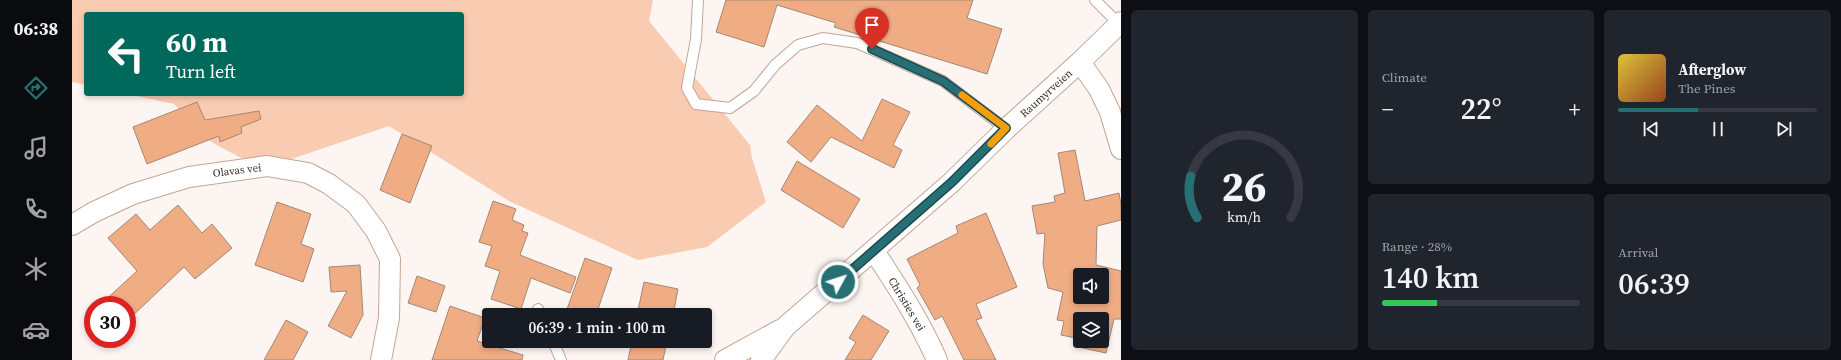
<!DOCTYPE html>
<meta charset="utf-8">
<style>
body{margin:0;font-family:"Source Serif 4",serif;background:#20242c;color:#f1f3f6;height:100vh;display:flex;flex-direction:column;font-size:15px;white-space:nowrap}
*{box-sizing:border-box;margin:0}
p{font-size:13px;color:#9ea1a6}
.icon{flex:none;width:22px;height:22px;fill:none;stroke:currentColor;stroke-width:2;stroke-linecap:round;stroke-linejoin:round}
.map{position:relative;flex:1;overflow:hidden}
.drawer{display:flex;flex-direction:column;gap:10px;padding:10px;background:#0d0f14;width:720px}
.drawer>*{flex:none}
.banner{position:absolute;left:12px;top:12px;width:380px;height:84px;border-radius:4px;box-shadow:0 2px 6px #0003;background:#00695c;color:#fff;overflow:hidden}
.fabs{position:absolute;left:1001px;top:268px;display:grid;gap:8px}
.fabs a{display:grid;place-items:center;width:36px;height:36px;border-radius:4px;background:#171b24;box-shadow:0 2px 6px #0003;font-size:20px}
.speed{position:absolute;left:12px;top:296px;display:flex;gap:8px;font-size:20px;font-weight:700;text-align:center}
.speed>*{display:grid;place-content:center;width:52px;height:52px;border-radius:50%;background:#171b24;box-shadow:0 2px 6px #0003;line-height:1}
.speed .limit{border:6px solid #d22;background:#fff;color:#111}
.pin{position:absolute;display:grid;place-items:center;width:34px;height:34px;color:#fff;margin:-41px -17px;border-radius:50% 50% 50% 0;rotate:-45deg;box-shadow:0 0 4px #0007}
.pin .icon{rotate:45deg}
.me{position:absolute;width:44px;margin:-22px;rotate:50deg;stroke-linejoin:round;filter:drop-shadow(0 0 3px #0008)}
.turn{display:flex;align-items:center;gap:14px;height:84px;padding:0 16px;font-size:18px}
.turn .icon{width:52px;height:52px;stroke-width:2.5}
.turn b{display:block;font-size:28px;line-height:34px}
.big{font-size:30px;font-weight:600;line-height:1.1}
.drawer .widget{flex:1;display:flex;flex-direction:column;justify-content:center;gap:6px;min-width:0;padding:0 14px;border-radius:6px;background:#20242c}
.drawer .dial{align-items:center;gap:0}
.dial svg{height:104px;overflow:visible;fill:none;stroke:#363941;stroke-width:7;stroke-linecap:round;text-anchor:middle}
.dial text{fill:#f1f3f6;stroke:none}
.song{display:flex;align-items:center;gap:12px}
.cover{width:48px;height:48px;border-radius:6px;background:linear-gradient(135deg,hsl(50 70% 55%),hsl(20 70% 35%))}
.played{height:4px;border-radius:2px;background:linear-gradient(90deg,#267075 40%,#363941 40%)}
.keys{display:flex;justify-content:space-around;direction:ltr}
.heat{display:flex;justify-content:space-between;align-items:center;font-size:22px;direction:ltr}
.charge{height:6px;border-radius:3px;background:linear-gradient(90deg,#34c759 28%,#363941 0)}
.drawer .tiles{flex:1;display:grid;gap:10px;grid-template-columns:repeat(3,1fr)}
.widget:first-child{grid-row:span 2}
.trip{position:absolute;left:410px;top:308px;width:230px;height:40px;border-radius:4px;background:#171b24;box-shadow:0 2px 6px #0003;font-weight:600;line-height:40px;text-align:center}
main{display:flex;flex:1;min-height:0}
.dock{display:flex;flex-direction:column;width:72px;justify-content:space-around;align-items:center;background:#090b0e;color:#9ea1a6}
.dock .icon{width:28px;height:28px}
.dock .active{color:#267075}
.dock b{font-size:18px;color:#f1f3f6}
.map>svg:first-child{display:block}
</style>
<main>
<nav class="dock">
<b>06:38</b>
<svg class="icon active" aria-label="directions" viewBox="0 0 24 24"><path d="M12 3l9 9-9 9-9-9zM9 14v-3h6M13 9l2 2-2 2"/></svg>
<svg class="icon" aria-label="music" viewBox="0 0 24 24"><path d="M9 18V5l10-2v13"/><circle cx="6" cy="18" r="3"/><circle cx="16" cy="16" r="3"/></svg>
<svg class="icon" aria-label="phone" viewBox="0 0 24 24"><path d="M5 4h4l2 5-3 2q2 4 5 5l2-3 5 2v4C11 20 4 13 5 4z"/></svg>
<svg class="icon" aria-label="climate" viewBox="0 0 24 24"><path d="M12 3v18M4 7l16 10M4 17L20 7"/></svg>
<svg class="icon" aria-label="car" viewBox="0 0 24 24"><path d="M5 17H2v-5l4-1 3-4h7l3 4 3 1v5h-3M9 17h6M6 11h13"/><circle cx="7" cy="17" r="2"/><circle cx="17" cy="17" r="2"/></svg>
</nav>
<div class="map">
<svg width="1049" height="360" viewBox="0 0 1049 360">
<rect width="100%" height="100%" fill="#fcf5f2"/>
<path fill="#f9cbb1" d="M0,0H581L577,21L678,145L680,158L694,202L635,247L566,260L437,201L317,126L190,169L139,142L102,104L55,94H390V14H14V85L0,82Z"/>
<path fill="#f0ad84" stroke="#a38877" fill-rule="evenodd" d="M654,0H901L895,18L930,29L915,74L762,27L764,23L705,5L692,47L644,32Z
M810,99L838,112L821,145L830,150L822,168L759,137L739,162L715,142L745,105L790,141Z
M125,102L133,120L187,111L189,119L169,127L170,133L148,142L147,136L75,164L61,127Z
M330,134L360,146L338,203L308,190Z
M1003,150L1013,201L1047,193L1049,204V220L1025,226L1024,265L1049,271V319H1042L1034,353L1002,346L1004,338L989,335L992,321L985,320L991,292L976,288L971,264L973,233L965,234L960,206L983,202L982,196L993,193L986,153ZM1008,275H1030V297H1008ZM1008,319H1030V341H1008Z
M725,161L788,199L771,228L709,190Z
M421,201L444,209L440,220L452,225L450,231L456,233L448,255L504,277L498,293L459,278L449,309L419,299L428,271L413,266L420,246L407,242Z
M205,202L239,214L229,244L242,249L231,282L183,265Z
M106,205L130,233L140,224L160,248L123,279L112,267L55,321V305H28L65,271L36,238L64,214L78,230Z
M914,213L945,287L904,304L910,318L904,320L924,360H892L870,316L863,320L845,288L848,285L835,259L886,233L884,226Z
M513,258L540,268L524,315H493Z
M288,265L291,315L279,338L256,326L275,291L259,292L257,267Z
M345,276L373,286L364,312L336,303Z
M572,282L606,289L601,315H565Z
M378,306L413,318L405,341L451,355L450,360H360Z
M791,315L817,331L799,360H773L784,342L777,338Z
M214,320L236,332L221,360H192Z
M560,341H595L591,360H556Z"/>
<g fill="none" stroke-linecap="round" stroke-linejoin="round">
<g stroke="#c3a695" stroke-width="12">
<path id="service" d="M626,0L624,39L615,88L624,104L658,108L682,91L703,65L726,45L751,38L785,43L871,81L934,129
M1023,0L1047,24
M466,309L469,315
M481,341L489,360"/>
</g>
<g stroke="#c3a695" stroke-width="22">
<path id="minor" d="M1008,62L1027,89L1038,112L1049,149
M0,225L22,212L61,194L117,177L195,166L236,173L257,184L284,204L304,231L318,259L317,318L309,360
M802,251C825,286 848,321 865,360
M653,360L708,330
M689,360L713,327L880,182L934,129L1008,62L1049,22"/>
</g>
<use href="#service" stroke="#fff" stroke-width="10"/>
<use href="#minor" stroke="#fff" stroke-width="20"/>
</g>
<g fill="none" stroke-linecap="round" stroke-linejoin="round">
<g stroke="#19494c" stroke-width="10">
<path id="route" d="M766,282L880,182L934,128L871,81L800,49"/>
</g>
<use href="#route" stroke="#267075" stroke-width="7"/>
<path stroke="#f59e0b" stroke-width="7" d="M890,95L934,128L919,144"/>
</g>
<g text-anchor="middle" stroke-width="4" stroke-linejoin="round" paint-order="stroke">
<g font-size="11" fill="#3b2f28" stroke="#fff">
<text transform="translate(974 93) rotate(-42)" y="4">Raumyrveien</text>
<text transform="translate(165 170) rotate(-7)" y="4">Olavas vei</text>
<text transform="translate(835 304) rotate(59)" y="4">Christies vei</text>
</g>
</g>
</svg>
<div class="fabs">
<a><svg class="icon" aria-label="sound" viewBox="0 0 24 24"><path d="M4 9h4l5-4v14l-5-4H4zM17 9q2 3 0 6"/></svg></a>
<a><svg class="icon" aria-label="layers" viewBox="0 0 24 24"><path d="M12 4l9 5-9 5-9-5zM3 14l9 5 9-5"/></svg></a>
</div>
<div class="speed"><div class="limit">30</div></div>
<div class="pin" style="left:800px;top:49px;background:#d93025"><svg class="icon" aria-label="arrive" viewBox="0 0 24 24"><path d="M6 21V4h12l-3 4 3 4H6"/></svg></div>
<svg class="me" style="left:766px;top:282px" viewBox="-20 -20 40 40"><circle r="17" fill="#267075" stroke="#fff" stroke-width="3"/><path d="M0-11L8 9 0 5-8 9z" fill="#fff"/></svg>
<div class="trip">06:39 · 1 min · 100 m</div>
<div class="banner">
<div class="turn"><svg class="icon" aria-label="left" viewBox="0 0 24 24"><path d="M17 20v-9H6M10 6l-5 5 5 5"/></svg><div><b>60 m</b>Turn left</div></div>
</div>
</div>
<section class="drawer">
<div class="tiles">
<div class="widget dial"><svg viewBox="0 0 100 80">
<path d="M14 69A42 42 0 1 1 86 69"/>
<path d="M14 69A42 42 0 0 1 9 37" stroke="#267075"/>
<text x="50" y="56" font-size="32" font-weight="700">26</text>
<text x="50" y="72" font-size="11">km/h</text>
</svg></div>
<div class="widget"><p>Climate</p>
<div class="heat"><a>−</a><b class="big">22°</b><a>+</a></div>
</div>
<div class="widget">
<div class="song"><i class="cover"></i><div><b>Afterglow</b><p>The Pines</p></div></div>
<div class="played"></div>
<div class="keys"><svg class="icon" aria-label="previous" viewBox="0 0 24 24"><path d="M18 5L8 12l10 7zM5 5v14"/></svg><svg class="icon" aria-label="pause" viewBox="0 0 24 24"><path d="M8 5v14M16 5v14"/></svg><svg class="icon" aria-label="next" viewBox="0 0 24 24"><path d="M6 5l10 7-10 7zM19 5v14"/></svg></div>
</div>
<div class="widget"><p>Range · 28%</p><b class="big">140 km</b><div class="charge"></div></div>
<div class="widget"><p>Arrival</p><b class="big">06:39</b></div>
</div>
</section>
</main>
